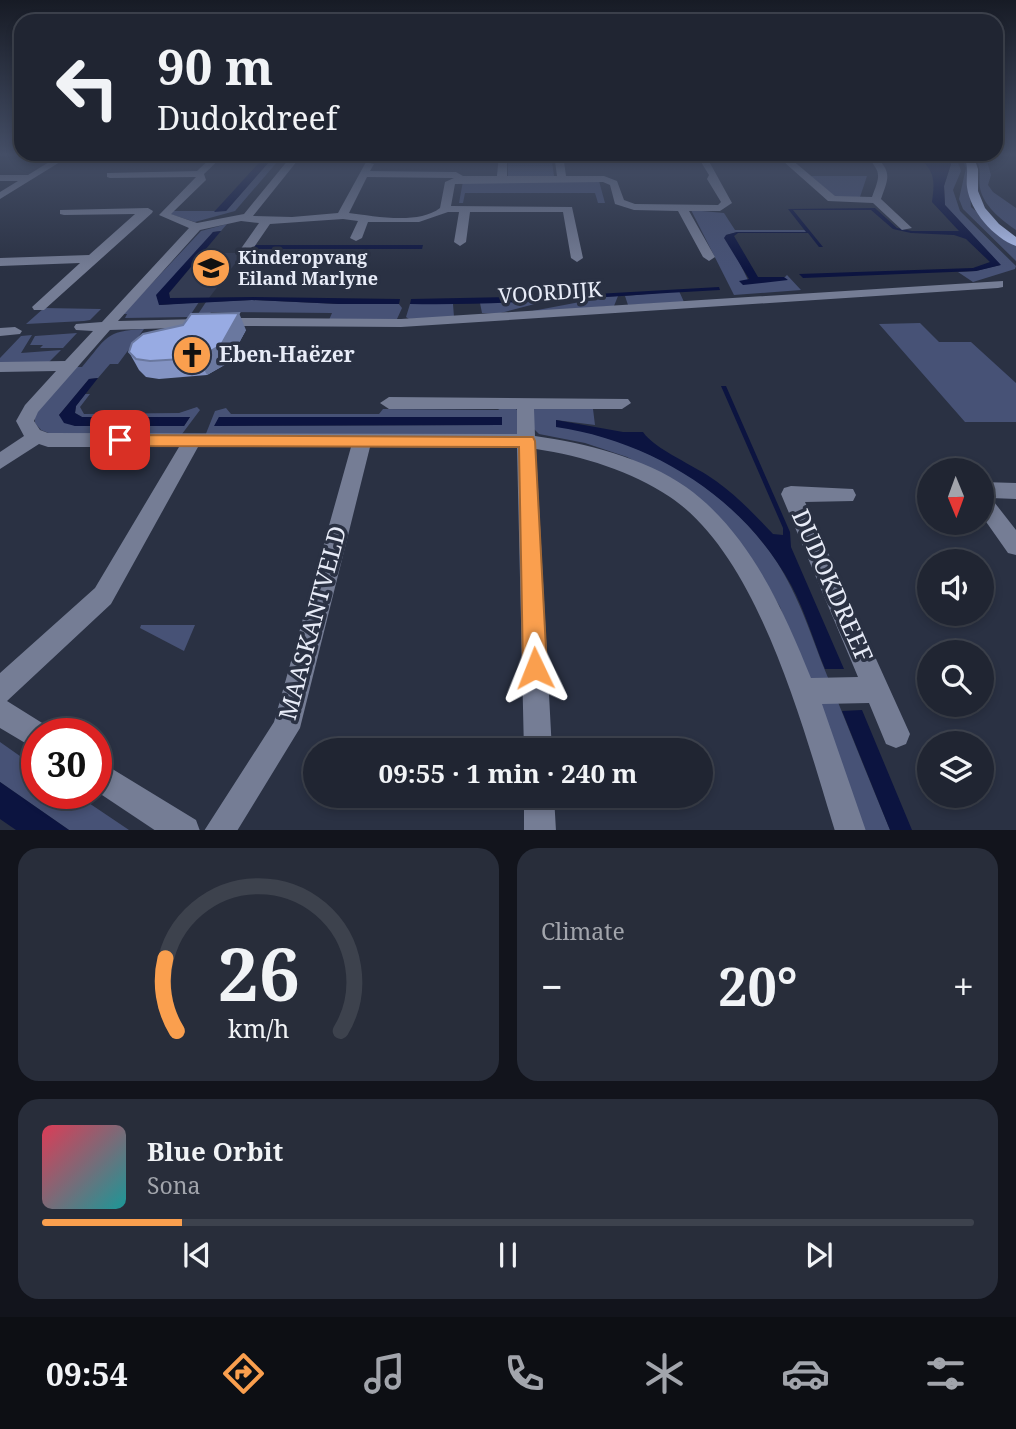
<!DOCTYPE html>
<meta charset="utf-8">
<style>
body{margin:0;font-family:"Noto Serif",serif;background:#282d3a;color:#f1f3f6;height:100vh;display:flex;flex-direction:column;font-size:26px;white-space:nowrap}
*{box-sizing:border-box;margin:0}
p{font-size:23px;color:#a2a5ac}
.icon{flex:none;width:38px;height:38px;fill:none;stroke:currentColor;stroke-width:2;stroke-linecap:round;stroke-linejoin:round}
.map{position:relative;height:830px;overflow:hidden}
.side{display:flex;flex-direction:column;gap:18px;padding:18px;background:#12141c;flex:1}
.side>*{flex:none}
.guide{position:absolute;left:14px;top:14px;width:989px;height:147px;border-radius:21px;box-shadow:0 4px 10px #0003,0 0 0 2px #3d424d;background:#202532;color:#f1f3f6;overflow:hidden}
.needle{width:46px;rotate:179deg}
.buttons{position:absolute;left:917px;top:458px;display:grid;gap:14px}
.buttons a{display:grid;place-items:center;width:77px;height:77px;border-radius:50%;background:#202532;box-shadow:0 4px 10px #0003,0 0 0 2px #3d424d;font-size:35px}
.speed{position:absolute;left:21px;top:718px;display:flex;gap:14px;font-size:35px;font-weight:700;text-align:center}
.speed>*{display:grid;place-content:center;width:91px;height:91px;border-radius:50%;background:#202532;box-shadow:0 4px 10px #0003,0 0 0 2px #3d424d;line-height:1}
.speed .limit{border:10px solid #d22;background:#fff;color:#111}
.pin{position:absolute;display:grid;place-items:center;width:60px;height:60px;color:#fff;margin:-30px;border-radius:14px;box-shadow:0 4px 10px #0006}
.me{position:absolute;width:77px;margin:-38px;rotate:358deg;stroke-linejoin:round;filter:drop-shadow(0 0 5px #0008)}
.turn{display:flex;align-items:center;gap:24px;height:147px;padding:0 28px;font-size:32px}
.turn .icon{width:91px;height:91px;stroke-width:2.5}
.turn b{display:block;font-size:49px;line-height:60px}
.big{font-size:52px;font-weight:700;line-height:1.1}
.side .widget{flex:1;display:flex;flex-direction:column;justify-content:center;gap:10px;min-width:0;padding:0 24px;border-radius:21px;background:#282d3a}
.side .dial{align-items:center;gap:0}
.dial svg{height:182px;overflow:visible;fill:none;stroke:#3d424d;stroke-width:7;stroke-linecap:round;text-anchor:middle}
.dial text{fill:#f1f3f6;stroke:none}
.song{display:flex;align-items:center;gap:21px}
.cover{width:84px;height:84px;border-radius:10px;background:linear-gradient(135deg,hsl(350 70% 55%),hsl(180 70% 35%))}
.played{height:7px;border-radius:4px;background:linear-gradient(90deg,#fa9f4e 15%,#3d424d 15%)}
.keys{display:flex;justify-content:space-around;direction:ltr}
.heat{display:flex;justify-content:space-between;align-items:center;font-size:38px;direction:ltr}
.side .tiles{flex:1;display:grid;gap:18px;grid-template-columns:1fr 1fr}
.widget:last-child{grid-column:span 2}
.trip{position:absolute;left:303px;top:738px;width:410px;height:70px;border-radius:35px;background:#202532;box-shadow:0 4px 10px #0003,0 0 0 2px #3d424d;font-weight:700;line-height:70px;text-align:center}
.dock{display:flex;height:112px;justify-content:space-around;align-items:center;background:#0d0f14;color:#a2a5ac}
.dock .icon{width:49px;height:49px}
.dock .active{color:#fa9f4e}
.dock b{font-size:32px;color:#f1f3f6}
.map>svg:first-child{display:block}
</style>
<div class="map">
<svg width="1016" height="831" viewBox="0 0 1016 831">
<rect width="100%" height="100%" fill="#2a3143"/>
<path fill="#333b52" d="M203,253H243L209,298H170L169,293Z"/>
<path fill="#475276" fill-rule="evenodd" d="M276,154H284L235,211L195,222L170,214L173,211H226Z
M508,154H551L554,176H508Z
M933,154L956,156L961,171L953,190L960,211L1016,266L1015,269L973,282L958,272L976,271L1000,265L945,205L944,186L951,164L946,157Z
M959,154L967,159L971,207L1016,245V261L963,209L959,199L966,168Z
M971,154H985L991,175L988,185L993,192L1016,208V230C1003,221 986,208 981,192C976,176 986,170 971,154Z
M811,176H867L860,197H835Z
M463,181H599L605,203H598L595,193H465L463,203H459Z
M691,210L724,213L735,230H805L807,232H737L726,235L748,280L785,277L787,275L801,290L734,295Z
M227,224L221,231L213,232L160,305L199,302L189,317L125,318L127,314H123L201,231Z
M679,291L684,302L628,305L625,296Z
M618,296L614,306L527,312L580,302L582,298Z
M252,300L339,304H399L402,308L397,319L329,320L332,313L211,312L206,319L196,317L206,302Z
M550,300L497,314L482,313L480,303Z
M410,304H453L454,317L409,319L406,317Z
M44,308L101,309L90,320L84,321L26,324Z
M920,323L939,342H971L1016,383V422H965L879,324Z
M144,329L118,364H110L98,378L89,379L59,415L75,426H184L190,417H82L75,413L76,406L85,394H90L80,407L84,414L179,413L197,407L200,410L182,434H51L41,430L35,423V414L76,367H82C107,338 104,331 144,329Z
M77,333L63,348H40L43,345H30L35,336Z
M32,335L21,353L61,350L49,362L0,364V358L21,336Z
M556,405L558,409H593L595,425L556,420V426C639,439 716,481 767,548C793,582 807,623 822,663C845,719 867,775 890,830H862L780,607L752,559L678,484L627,457L585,443L539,434L533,428L531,413L535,407Z
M504,406L516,409L519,412L517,436H205L215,411L226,408L231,414H379L383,409L498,410ZM219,417H501L502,425L215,426Z
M141,625H195L184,651L140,628Z
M0,742L37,768V793H74L129,830H69L0,782Z"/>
<path fill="#0c1440" d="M267,154H276L226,211L214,212Z
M919,154L946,157L951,164L944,186L945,205L1001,265L976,271L803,278L799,274L973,268L990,262L966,239L954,235L911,233L893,229L871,210H793L823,247H819L808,233H738L734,236L758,277H784L788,280L743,285L739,281L749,279L724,238L726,235L737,232H806L788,209L875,208L897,228L912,231H959L932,202C935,180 935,171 917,156Z
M221,231L169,293L170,298L254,297L400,299L399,304H339L252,300L159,305L156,295L213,232Z
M252,245H423L422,249H249Z
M719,287L720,290C617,295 513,306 410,304L411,299L561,296Z
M98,378L76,406L75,413L82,417H190L184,426H75L64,423L59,415L89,379Z
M721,386H726L790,532L791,547L844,669H825C814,642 805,611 791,585C744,498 652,441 556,427V420L623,432H643C654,449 696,466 716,481C737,496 755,515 773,534L783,535V528Z
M219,417H502V425L214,426Z
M862,710L912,830H890L842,711Z
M0,782L69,830H16L0,819Z"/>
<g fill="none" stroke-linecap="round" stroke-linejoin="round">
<path fill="#757d95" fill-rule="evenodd" d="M62,154H73L0,199V192L18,181H0V175H28Z
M215,154H225L204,174L206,180L171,214L197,223L244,214L293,154L372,155L376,158L372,161L298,160L253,216L292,217L338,213L366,162L374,164L370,171L456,172L463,176H497L499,154H507V176H557L554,154H563L566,176H604L617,181L624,200L635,204L718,205L721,202L707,179L709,175L696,154H705L732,203L720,211H689L715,257L709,261L703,257L678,211L634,210L615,204L610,185L603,182L455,184L451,206L572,207L583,258L577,262L571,258L563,212H470L466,242L460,246L454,242L459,212H448L419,222H368L362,238L356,241L350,238L358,221L343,219L270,224L250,253L246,254L240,250L259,223L241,221L200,230L118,321L241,318L401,319L1003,281V287L998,288L401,327L241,326L110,330L38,412L34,421L40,430L48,433L517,434V409H389L380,403L389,397L628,399L631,403L622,409H534L535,436C585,443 645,458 686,487C749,532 783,609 811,678L858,677L781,494L784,488L791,486L853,489L856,495L853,501L805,502L910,734L906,744L896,748L886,744L869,703L822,704L866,831H835C804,732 760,557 670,497C631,471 583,456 536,449L552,751H524L517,448L370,447L300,728L237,831H204L274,722L351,447H198L111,604L7,701L47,726L50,733H37V750L0,728V673L95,588L179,447H48L39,444L0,469V452L24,436L16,421L25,405L56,371L0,372V362L65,361L93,331L76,330L74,327L76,324L102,322L189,228L159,215L196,177L110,178L107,177V173L197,171ZM367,177L454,178L445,182L440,208C418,225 374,216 349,213Z
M775,154H785L835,196L872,197C881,173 881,173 865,154H874C892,173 889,176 881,199L912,228L902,230L873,203L828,201Z
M148,208L153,211L152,213L44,310H34L32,307L80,263L0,266V258L89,255L135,214L64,215L60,214V210Z
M15,327L22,331L20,334L0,336V328Z
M982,482L1016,483V499L991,498L1016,530V555L1008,553L982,516Z
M96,759L196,820L200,831H156L96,791Z
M524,796H554L556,831H524Z"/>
<path fill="#b8c9f9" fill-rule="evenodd" d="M962,154H971L975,160L978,169V191L985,208L999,224L1016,237V246C994,238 970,211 967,187C966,174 970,166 962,154Z"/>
</g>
<path fill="#8393c3" d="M246,330L228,363L207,375L159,379L146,377L139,370L129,352Z"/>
<path fill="#6a789f" d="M239,313L246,330L228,363L207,375L198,358Z"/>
<path fill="#98abe3" stroke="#6a789f" stroke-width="2" d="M239,313L221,345L198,358L150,361L136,359L129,352L132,343L143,334L183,325L191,314Z"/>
<linearGradient id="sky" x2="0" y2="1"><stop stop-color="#171b25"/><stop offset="0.57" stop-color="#444e66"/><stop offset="1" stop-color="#444e66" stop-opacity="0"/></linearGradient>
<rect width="1016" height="271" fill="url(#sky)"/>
<path fill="#fa9f4e" stroke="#a26733" stroke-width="2" d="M120,435L533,437L535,441L547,668L543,677L535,680L527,677L523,668L519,447L120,446L112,440Z"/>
<defs>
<g id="school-disc" transform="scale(2.0125)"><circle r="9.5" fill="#fa9f4e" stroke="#2a3143"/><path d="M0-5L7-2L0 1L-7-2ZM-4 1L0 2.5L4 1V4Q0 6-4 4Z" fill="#111"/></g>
<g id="church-disc" transform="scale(2.0125)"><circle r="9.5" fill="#fa9f4e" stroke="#2a3143"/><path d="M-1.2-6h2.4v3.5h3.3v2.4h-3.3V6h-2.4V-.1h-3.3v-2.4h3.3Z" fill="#111"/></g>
</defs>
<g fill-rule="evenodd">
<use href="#school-disc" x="211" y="268"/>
<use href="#church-disc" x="192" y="355"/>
</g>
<g text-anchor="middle" stroke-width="7" stroke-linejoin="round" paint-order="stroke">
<g font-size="18" font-weight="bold" fill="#e7ebf7" stroke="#2a3143" text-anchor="start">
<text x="238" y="264">Kinderopvang<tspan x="238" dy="21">Eiland Marlyne</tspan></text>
</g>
<g font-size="21" fill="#e7ebf7" stroke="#2a3143">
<text transform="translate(550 293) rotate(-4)" y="7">VOORDIJK</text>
</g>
<g font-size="21" font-weight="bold" fill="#e7ebf7" stroke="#2a3143" text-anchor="start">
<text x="219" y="362">Eben-Haëzer</text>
</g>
<g font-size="24" fill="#e7ebf7" stroke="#2a3143">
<text transform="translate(832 586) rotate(66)" y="8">DUDOKDREEF</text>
<text transform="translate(313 623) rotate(-75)" y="8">MAASKANTVELD</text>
</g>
</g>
</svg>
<div class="buttons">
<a><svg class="needle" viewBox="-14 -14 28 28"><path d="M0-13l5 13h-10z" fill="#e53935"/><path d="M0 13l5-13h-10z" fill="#a2a5ac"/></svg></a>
<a><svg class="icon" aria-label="sound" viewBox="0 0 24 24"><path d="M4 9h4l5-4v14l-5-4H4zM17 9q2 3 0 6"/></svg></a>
<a><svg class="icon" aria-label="search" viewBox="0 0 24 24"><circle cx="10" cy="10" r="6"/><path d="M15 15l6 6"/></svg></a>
<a><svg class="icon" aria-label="layers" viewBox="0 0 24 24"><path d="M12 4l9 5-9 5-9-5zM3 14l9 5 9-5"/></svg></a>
</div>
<div class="speed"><div class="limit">30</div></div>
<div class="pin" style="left:120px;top:440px;background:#d93025"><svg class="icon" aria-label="arrive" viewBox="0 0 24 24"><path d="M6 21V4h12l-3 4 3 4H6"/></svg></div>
<svg class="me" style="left:535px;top:668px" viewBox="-20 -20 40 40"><path d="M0-17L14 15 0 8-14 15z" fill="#fa9f4e" stroke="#fff" stroke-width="4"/></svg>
<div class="trip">09:55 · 1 min · 240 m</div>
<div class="guide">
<div class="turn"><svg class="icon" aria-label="left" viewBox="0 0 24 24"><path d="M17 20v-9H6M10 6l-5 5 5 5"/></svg><div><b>90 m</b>Dudokdreef</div></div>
</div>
</div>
<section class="side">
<div class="tiles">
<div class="widget dial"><svg viewBox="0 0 100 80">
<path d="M14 69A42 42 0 1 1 86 69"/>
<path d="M14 69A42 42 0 0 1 9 37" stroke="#fa9f4e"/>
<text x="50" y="56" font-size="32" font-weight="700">26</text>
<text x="50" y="72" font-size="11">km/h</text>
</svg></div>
<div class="widget"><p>Climate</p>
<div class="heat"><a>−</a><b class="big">20°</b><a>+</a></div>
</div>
<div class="widget">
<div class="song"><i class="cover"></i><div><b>Blue Orbit</b><p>Sona</p></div></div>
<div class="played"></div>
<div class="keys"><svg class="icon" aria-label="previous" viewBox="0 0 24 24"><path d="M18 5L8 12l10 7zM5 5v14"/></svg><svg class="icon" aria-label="pause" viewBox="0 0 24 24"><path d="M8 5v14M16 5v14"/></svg><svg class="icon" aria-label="next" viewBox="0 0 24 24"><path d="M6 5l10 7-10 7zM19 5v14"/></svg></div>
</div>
</div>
</section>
<nav class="dock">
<b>09:54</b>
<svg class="icon active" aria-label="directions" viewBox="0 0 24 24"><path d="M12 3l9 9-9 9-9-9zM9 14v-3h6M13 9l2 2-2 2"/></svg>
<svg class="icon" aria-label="music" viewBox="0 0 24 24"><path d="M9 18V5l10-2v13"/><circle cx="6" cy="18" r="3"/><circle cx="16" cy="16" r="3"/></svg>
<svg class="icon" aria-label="phone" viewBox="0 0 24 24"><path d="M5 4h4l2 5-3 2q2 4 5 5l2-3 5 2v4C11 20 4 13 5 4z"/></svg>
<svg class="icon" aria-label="climate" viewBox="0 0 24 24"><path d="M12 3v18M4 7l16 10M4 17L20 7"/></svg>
<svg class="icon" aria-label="car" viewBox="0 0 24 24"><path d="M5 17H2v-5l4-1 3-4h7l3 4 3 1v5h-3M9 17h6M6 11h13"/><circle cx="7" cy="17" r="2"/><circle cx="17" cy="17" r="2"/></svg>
<svg class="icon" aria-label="filters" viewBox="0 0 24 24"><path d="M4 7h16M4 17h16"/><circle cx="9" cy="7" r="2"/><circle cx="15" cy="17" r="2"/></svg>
</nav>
